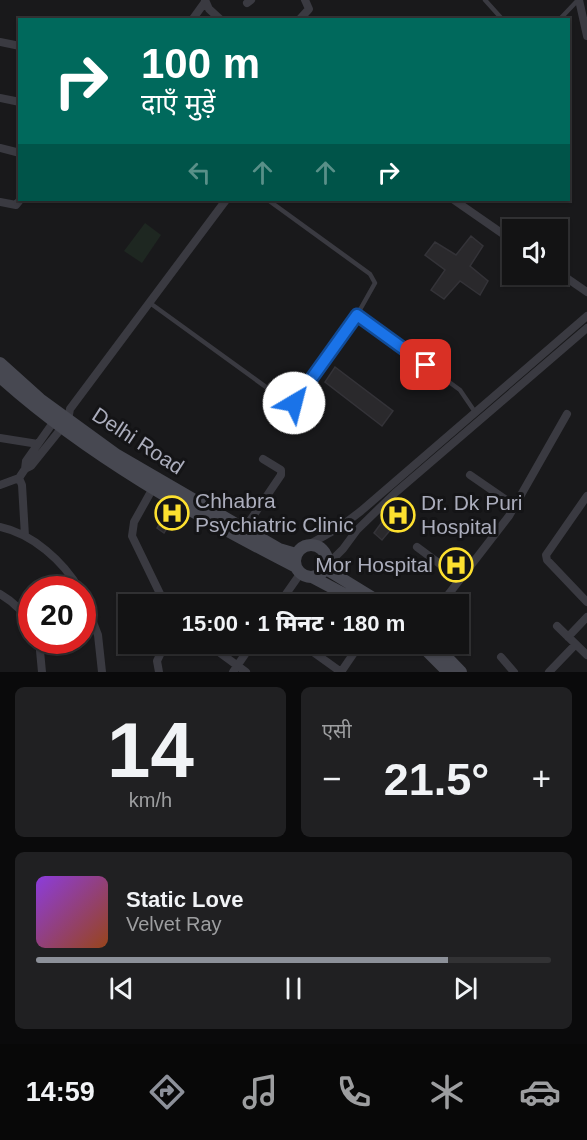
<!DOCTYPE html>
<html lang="hi">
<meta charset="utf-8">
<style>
body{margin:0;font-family:Arial,"Noto Sans Devanagari",sans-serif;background:#202022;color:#f1f3f6;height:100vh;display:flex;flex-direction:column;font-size:22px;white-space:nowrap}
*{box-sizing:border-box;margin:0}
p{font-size:20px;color:#9d9ea0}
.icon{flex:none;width:33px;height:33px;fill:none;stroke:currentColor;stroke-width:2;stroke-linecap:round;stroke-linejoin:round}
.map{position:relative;height:672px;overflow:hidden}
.details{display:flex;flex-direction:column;gap:15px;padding:15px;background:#0a0a0b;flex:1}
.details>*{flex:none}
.guide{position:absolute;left:18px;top:18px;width:552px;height:183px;border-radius:0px;box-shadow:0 2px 4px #0004,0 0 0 2px #323234;background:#00695c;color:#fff;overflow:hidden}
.controls{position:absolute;left:502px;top:219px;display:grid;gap:12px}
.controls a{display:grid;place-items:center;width:66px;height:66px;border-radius:0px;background:#131314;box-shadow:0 2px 4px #0004,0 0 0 2px #323234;font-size:30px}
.speed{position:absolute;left:18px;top:576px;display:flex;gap:12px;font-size:30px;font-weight:700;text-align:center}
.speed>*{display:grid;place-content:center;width:78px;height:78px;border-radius:50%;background:#131314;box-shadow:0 2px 4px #0004,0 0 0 2px #323234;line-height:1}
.speed .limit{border:9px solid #d22;background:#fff;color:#111}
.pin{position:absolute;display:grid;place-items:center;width:51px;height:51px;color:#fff;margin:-26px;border-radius:12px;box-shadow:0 3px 9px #0006}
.me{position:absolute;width:66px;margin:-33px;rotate:37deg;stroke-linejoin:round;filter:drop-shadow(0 0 4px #0008)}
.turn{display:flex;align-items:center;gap:21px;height:126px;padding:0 24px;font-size:27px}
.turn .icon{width:78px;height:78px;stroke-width:2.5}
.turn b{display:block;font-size:42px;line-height:51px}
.lanes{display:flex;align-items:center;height:57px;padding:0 24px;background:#0003;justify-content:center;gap:30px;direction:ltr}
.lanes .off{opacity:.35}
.big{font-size:45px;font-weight:800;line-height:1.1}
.details .card{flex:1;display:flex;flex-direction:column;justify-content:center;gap:9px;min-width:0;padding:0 21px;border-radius:9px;background:#202022}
.details .dial{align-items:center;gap:0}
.dial b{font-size:78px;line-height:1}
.song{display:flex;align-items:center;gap:18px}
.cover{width:72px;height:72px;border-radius:9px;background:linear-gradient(135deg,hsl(270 70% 55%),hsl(20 70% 35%))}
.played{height:6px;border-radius:3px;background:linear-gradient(90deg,#8c9099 80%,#323234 80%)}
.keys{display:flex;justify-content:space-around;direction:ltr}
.heat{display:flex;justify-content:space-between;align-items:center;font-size:33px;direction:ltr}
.details .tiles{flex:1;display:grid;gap:15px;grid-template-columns:1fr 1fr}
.card:last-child{grid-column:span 2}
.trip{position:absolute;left:118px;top:594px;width:351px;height:60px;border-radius:0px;background:#131314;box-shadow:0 2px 4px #0004,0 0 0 2px #323234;font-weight:800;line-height:60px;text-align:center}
.dock{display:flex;height:96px;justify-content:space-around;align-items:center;background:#080808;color:#9d9ea0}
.dock .icon{width:42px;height:42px}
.dock .selected{color:#8c9099}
.dock b{font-size:27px;color:#f1f3f6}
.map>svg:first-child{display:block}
</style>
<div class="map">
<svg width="587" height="672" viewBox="0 0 587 672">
<rect width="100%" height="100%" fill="#19191b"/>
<path fill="#1e2721" d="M145,223L161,235L142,263L124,251Z"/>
<path fill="#2a292c" stroke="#343338" stroke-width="1.5" d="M471,236L483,246L470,266L488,281L480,295L460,281L444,299L431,290L445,270L425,255L435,242L456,255Z
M335,367L393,411L382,426L325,382Z
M396,503L414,517L405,529L397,522L382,540L374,533Z
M169,508L177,512L164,533L157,528Z"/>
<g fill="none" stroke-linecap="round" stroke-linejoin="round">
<path stroke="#3a3a41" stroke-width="4.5" d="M485,0L503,20
M559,20L578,0
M150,303L288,403L296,402L357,315L375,283L370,274L268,200
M357,315L460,390L475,412"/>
<path stroke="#3a3a41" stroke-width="8" d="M205,0L209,9L221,20
M579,0L587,36
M247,3L251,0
M192,20L205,2
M299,20L309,9L305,0
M0,42L20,46
M0,98L20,102
M0,148L20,153
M454,200L513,241
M0,202L16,205L20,200
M558,272L587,292
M0,438L38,444
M25,469L26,461L57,417
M470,475L515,506
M19,478L22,485L25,536
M0,485L19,478L25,469L31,466L68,420L70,409L226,200
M153,488L134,522L132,536L165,604
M587,496L546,555L547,560L587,602
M0,527C33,534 63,561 80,590
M245,528L281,475V470L263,459
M310,544L340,527L361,511L587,316
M417,547L460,579
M328,564L343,549L357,530L395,493L587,328
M0,594C14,602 24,612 32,626
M82,594L98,635L102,672
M279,604L300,574
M441,604L509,516L567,414
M557,626L587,655
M568,637L587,617
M39,640L42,672
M208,644L246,672
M302,644L341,672
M501,657L514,672
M159,672L157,661L165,644
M233,672L252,644
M341,672L360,644
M549,672L575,645"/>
<path stroke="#474851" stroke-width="12" d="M0,363L40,399L117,455L279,549L296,554
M0,377C88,456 191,513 296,567
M295 561a16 16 0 1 1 32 0a16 16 0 1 1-32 0Z
M326,569L383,604
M312,577L363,604
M420,644L448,672
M434,644L461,672"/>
</g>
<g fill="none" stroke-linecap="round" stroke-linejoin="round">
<g stroke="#114b97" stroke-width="15">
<path id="route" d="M294,403L357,315L426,365"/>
</g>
<use href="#route" stroke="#1a73e8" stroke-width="10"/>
</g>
<defs>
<g id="hospital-ring" transform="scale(1.725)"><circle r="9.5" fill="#141416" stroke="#fde02f" stroke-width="1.5"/><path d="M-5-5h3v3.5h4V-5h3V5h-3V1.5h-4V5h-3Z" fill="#fde02f"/></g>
</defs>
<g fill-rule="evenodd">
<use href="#hospital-ring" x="172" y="513"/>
<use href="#hospital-ring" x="398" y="515"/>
<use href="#hospital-ring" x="456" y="565"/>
</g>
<g text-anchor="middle" stroke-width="6" stroke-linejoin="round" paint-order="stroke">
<g font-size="21" fill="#abadbc" stroke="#141416">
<text transform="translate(138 441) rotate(33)" y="7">Delhi Road</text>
</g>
<g font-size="21" fill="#abadbc" stroke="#141416" text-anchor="start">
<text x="195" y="508">Chhabra<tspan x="195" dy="24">Psychiatric Clinic</tspan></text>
<text x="421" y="510">Dr. Dk Puri<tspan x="421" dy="24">Hospital</tspan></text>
<text x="433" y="572" text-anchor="end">Mor Hospital</text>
</g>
</g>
</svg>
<div class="controls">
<a><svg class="icon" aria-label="sound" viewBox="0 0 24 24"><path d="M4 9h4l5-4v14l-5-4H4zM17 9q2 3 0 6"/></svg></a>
</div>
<div class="speed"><div class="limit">20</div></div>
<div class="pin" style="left:426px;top:365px;background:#d93025"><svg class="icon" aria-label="arrive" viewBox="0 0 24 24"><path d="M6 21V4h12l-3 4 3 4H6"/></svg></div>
<svg class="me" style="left:294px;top:403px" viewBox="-20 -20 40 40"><circle r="19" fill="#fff"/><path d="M0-13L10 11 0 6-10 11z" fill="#1a73e8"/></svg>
<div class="trip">15:00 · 1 मिनट · 180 m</div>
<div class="guide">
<div class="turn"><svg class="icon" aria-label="right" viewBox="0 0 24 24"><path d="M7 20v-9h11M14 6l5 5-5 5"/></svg><div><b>100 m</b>दाएँ मुड़ें</div></div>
<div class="lanes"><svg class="icon off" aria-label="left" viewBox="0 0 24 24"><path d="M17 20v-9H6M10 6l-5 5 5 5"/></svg><svg class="icon off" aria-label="ahead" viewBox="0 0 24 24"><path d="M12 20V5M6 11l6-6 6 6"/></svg><svg class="icon off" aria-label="ahead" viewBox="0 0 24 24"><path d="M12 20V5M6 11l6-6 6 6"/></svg><svg class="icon" aria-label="right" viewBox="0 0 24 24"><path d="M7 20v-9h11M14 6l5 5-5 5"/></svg></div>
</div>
</div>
<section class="details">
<div class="tiles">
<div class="card dial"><b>14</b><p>km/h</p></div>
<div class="card"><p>एसी</p>
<div class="heat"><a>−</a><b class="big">21.5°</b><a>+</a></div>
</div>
<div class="card">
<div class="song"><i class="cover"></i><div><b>Static Love</b><p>Velvet Ray</p></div></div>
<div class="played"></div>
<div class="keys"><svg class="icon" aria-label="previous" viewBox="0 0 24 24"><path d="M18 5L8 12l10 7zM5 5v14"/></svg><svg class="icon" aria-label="pause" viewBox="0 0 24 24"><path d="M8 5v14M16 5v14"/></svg><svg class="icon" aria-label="next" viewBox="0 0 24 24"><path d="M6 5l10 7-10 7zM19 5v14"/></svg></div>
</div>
</div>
</section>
<nav class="dock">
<b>14:59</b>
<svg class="icon selected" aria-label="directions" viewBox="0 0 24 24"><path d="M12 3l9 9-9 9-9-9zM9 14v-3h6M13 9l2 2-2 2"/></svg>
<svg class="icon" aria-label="music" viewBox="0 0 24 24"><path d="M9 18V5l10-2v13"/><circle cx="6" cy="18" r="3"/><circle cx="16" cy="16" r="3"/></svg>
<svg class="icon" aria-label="phone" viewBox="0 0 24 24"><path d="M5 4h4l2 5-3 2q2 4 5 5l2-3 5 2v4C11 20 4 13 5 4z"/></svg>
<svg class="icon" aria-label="climate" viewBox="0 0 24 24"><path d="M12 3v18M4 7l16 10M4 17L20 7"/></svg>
<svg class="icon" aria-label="car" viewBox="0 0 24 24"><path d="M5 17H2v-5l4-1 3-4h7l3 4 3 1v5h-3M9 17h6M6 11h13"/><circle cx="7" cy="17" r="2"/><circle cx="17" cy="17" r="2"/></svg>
</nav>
